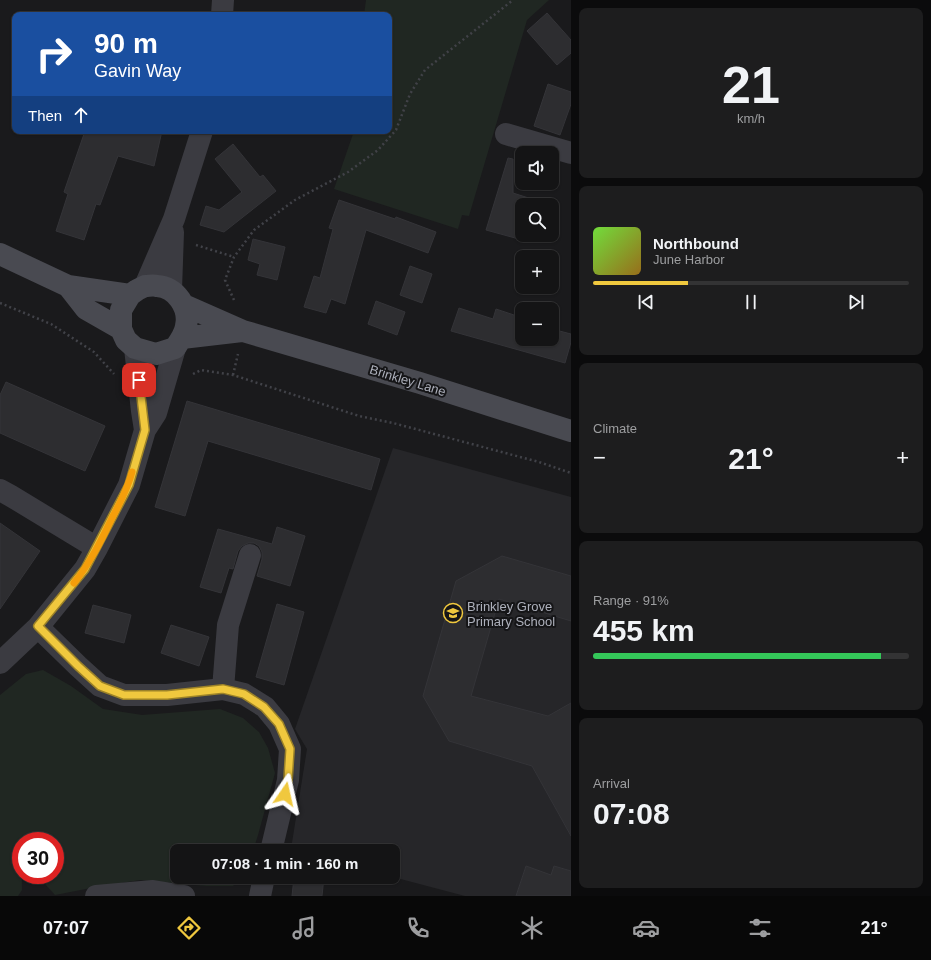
<!DOCTYPE html>
<meta charset="utf-8">
<style>
body{margin:0;font-family:Helvetica,sans-serif;background:#1d1d1e;color:#f1f3f6;height:100vh;display:flex;flex-direction:column;font-size:15px;white-space:nowrap}
*{box-sizing:border-box;margin:0}
p{font-size:13px;color:#9d9ea0}
.icon{flex:none;width:22px;height:22px;fill:none;stroke:currentColor;stroke-width:2;stroke-linecap:round;stroke-linejoin:round}
.map{position:relative;flex:1;overflow:hidden}
.details{display:flex;flex-direction:column;gap:8px;padding:8px;background:#0b0b0c;width:360px}
.details>*{flex:none}
.banner{position:absolute;left:12px;top:12px;width:380px;height:122px;border-radius:8px;box-shadow:0 1px 3px #0004,0 0 0 1px #333334;background:#1a4fa0;color:#fff;overflow:hidden}
.controls{position:absolute;left:515px;top:146px;display:grid;gap:8px}
.controls a{display:grid;place-items:center;width:44px;height:44px;border-radius:8px;background:#141415;box-shadow:0 1px 3px #0004,0 0 0 1px #333334;font-size:20px}
.speed{position:absolute;left:12px;top:832px;display:flex;gap:8px;font-size:20px;font-weight:700;text-align:center}
.speed>*{display:grid;place-content:center;width:52px;height:52px;border-radius:50%;background:#141415;box-shadow:0 1px 3px #0004,0 0 0 1px #333334;line-height:1}
.speed .limit{border:6px solid #d22;background:#fff;color:#111}
.pin{position:absolute;display:grid;place-items:center;width:34px;height:34px;color:#fff;margin:-17px;border-radius:8px;box-shadow:0 2px 6px #0006}
.me{position:absolute;width:44px;margin:-22px;rotate:11deg;stroke-linejoin:round;filter:drop-shadow(0 0 3px #0008)}
.turn{display:flex;align-items:center;gap:14px;height:84px;padding:0 16px;font-size:18px}
.turn .icon{width:52px;height:52px;stroke-width:2.5}
.turn b{display:block;font-size:28px;line-height:34px}
.then{display:flex;align-items:center;height:38px;padding:0 16px;background:#0003;gap:8px;font-size:15px}
.big{font-size:30px;font-weight:700;line-height:1.1}
.details .widget{flex:1;display:flex;flex-direction:column;justify-content:center;gap:6px;min-width:0;padding:0 14px;border-radius:8px;background:#1d1d1e}
.details .dial{align-items:center;gap:0}
.dial b{font-size:52px;line-height:1}
.song{display:flex;align-items:center;gap:12px}
.cover{width:48px;height:48px;border-radius:6px;background:linear-gradient(135deg,hsl(100 70% 55%),hsl(40 70% 35%))}
.played{height:4px;border-radius:2px;background:linear-gradient(90deg,#f0c83e 30%,#333334 30%)}
.keys{display:flex;justify-content:space-around;direction:ltr}
.heat{display:flex;justify-content:space-between;align-items:center;font-size:22px;direction:ltr}
.charge{height:6px;border-radius:3px;background:linear-gradient(90deg,#34c759 91%,#333334 0)}
.trip{position:absolute;left:170px;top:844px;width:230px;height:40px;border-radius:8px;background:#141415;box-shadow:0 1px 3px #0004,0 0 0 1px #333334;font-weight:700;line-height:40px;text-align:center}
.dock{display:flex;height:64px;justify-content:space-around;align-items:center;background:#080808;color:#9d9ea0}
.dock .icon{width:28px;height:28px}
.dock .on{color:#f0c83e}
.dock b{font-size:18px;color:#f1f3f6}
main{display:flex;flex:1;min-height:0}
.map>svg:first-child{display:block}
</style>
<main>
<div class="map">
<svg width="571" height="896" viewBox="0 0 571 896">
<rect width="100%" height="100%" fill="#1a1a1c"/>
<path fill="#262629" d="M393,448L571,497V896H465L393,877V851H298L291,849L307,749L295,729Z"/>
<path fill="#202722" d="M366,0H549L527,20L469,216L462,215L458,229L334,189L354,131H389V15H364Z
M43,670L71,686L103,709L142,715L220,709L243,718L259,732L268,748L275,773L258,835L253,851H177V877H241L233,886H206L140,880L96,887L55,895L45,884L44,875H55V841H21L22,890L18,896H0V695L26,674Z"/>
<path fill="#2d2d30" stroke="#343438" d="M547,13L571,40V53L557,65L527,31Z
M548,84L571,92V104L560,135L534,126Z
M85,131H162L154,166L118,156L100,205L96,204L84,240L56,231L68,194L64,192Z
M233,144L260,177L263,175L276,191L224,232L200,225L206,206L219,210L242,192L215,159Z
M508,158L513,159V193L538,201L537,205H522V235H528L526,241L486,230Z
M339,200L395,219L396,217L436,232L428,253L366,230L345,304L331,299L326,313L304,307L314,276L320,278L333,229L329,228Z
M253,239L285,247L277,280L257,275L260,264L248,260Z
M410,266L432,274L422,303L400,295Z
M376,301L405,312L397,335L368,324Z
M459,308L493,319L496,309L517,316V319L522,320V339H552V329L571,334V342L565,363L451,331Z
M6,382L105,426L85,471L0,433V395Z
M187,401L380,459L371,490L208,441L185,516L155,507Z
M0,523L40,551L0,609Z
M277,527L305,536L290,586L257,576L262,559V552L259,546L254,543H248L242,546L238,551L233,569L229,568L221,593L200,587L218,529L272,544Z
M502,556L571,576V621L499,599L471,696L548,716L571,703V836L532,766L449,741L423,696L456,581Z
M277,604L304,612L284,685L256,677Z
M93,605L131,615L124,643L85,633Z
M171,625L209,637L199,666L161,653Z
M526,866L551,875L554,866L571,871V896H516Z
M294,877H324L322,896H292Z"/>
<g fill="none" stroke-linecap="round" stroke-linejoin="round">
<path stroke="#414248" stroke-width="2.5" stroke-dasharray="2 3" stroke-linecap="butt" d="M196,245L234,257
M234,300L225,280L234,257L254,230L295,200L348,172L378,150L396,130L410,94L425,70L513,0
M0,303L51,324L94,352L114,374
M193,374L201,370L233,375L359,416L393,423L539,462L571,473
M233,375L238,354"/>
<path stroke="#3b3b41" stroke-width="22" d="M222,15L223,0
M506,134L571,153
M145,286L174,219L202,131
M171,290L173,232
M135,348L142,411L145,430
M0,490L11,496L97,548
M38,627L78,666L100,686L124,695H167L223,689L244,694L265,707L279,724L290,749L288,780L271,851
M0,663L38,627L85,569L97,548L129,485L145,430L156,413L175,348
M223,689L228,625L250,555
M96,896L153,891L184,896
M260,896L264,877"/>
<path stroke="#494a51" stroke-width="22" d="M0,254L68,286L130,295
M68,286L86,309L121,329
M145,286C149,286 153,285 157,286C176,287 190,308 186,326C185,334 179,342 175,348L156,354L135,348L126,340L121,329V310L130,295L137,290Z
M184,305L243,331L420,383L571,431
M182,338L242,331"/>
</g>
<g fill="none" stroke-linecap="round" stroke-linejoin="round">
<g stroke="#9c8228" stroke-width="10">
<path id="route" d="M139,380L145,430L129,485L85,569L38,626L78,666L100,686L124,695H167L223,689L244,694L264,707L279,724L290,749L288,780L285,794"/>
</g>
<use href="#route" stroke="#f0c83e" stroke-width="7"/>
<path stroke="#f59e0b" stroke-width="7" d="M74,583C90,563 101,541 112,518C120,503 128,488 132,472"/>
</g>
<defs>
<g id="school-ring" transform="scale(1)"><circle r="9.5" fill="#151517" stroke="#f0c83e" stroke-width="1.5"/><path d="M0-5L7-2L0 1L-7-2ZM-4 1L0 2.5L4 1V4Q0 6-4 4Z" fill="#f0c83e"/></g>
</defs>
<g fill-rule="evenodd">
<use href="#school-ring" x="453" y="613"/>
</g>
<g text-anchor="middle" stroke-width="4" stroke-linejoin="round" paint-order="stroke">
<g font-size="13" fill="#adb0bb" stroke="#151517">
<text transform="translate(408 380) rotate(17)" y="5">Brinkley Lane</text>
</g>
<g font-size="13" fill="#adb0bb" stroke="#151517" text-anchor="start">
<text x="467" y="611">Brinkley Grove<tspan x="467" dy="15">Primary School</tspan></text>
</g>
</g>
</svg>
<div class="controls">
<a><svg class="icon" aria-label="sound" viewBox="0 0 24 24"><path d="M4 9h4l5-4v14l-5-4H4zM17 9q2 3 0 6"/></svg></a>
<a><svg class="icon" aria-label="search" viewBox="0 0 24 24"><circle cx="10" cy="10" r="6"/><path d="M15 15l6 6"/></svg></a>
<a>+</a>
<a>−</a>
</div>
<div class="speed"><div class="limit">30</div></div>
<div class="pin" style="left:139px;top:380px;background:#d93025"><svg class="icon" aria-label="arrive" viewBox="0 0 24 24"><path d="M6 21V4h12l-3 4 3 4H6"/></svg></div>
<svg class="me" style="left:285px;top:794px" viewBox="-20 -20 40 40"><path d="M0-17L14 15 0 8-14 15z" fill="#f0c83e" stroke="#fff" stroke-width="4"/></svg>
<div class="trip">07:08 · 1 min · 160 m</div>
<div class="banner">
<div class="turn"><svg class="icon" aria-label="right" viewBox="0 0 24 24"><path d="M7 20v-9h11M14 6l5 5-5 5"/></svg><div><b>90 m</b>Gavin Way</div></div>
<div class="then">Then<svg class="icon" aria-label="ahead" viewBox="0 0 24 24"><path d="M12 20V5M6 11l6-6 6 6"/></svg></div>
</div>
</div>
<section class="details">
<div class="widget dial"><b>21</b><p>km/h</p></div>
<div class="widget">
<div class="song"><i class="cover"></i><div><b>Northbound</b><p>June Harbor</p></div></div>
<div class="played"></div>
<div class="keys"><svg class="icon" aria-label="previous" viewBox="0 0 24 24"><path d="M18 5L8 12l10 7zM5 5v14"/></svg><svg class="icon" aria-label="pause" viewBox="0 0 24 24"><path d="M8 5v14M16 5v14"/></svg><svg class="icon" aria-label="next" viewBox="0 0 24 24"><path d="M6 5l10 7-10 7zM19 5v14"/></svg></div>
</div>
<div class="widget"><p>Climate</p>
<div class="heat"><a>−</a><b class="big">21°</b><a>+</a></div>
</div>
<div class="widget"><p>Range · 91%</p><b class="big">455 km</b><div class="charge"></div></div>
<div class="widget"><p>Arrival</p><b class="big">07:08</b></div>
</section>
</main>
<nav class="dock">
<b>07:07</b>
<svg class="icon on" aria-label="directions" viewBox="0 0 24 24"><path d="M12 3l9 9-9 9-9-9zM9 14v-3h6M13 9l2 2-2 2"/></svg>
<svg class="icon" aria-label="music" viewBox="0 0 24 24"><path d="M9 18V5l10-2v13"/><circle cx="6" cy="18" r="3"/><circle cx="16" cy="16" r="3"/></svg>
<svg class="icon" aria-label="phone" viewBox="0 0 24 24"><path d="M5 4h4l2 5-3 2q2 4 5 5l2-3 5 2v4C11 20 4 13 5 4z"/></svg>
<svg class="icon" aria-label="climate" viewBox="0 0 24 24"><path d="M12 3v18M4 7l16 10M4 17L20 7"/></svg>
<svg class="icon" aria-label="car" viewBox="0 0 24 24"><path d="M5 17H2v-5l4-1 3-4h7l3 4 3 1v5h-3M9 17h6M6 11h13"/><circle cx="7" cy="17" r="2"/><circle cx="17" cy="17" r="2"/></svg>
<svg class="icon" aria-label="filters" viewBox="0 0 24 24"><path d="M4 7h16M4 17h16"/><circle cx="9" cy="7" r="2"/><circle cx="15" cy="17" r="2"/></svg>
<b>21°</b>
</nav>
